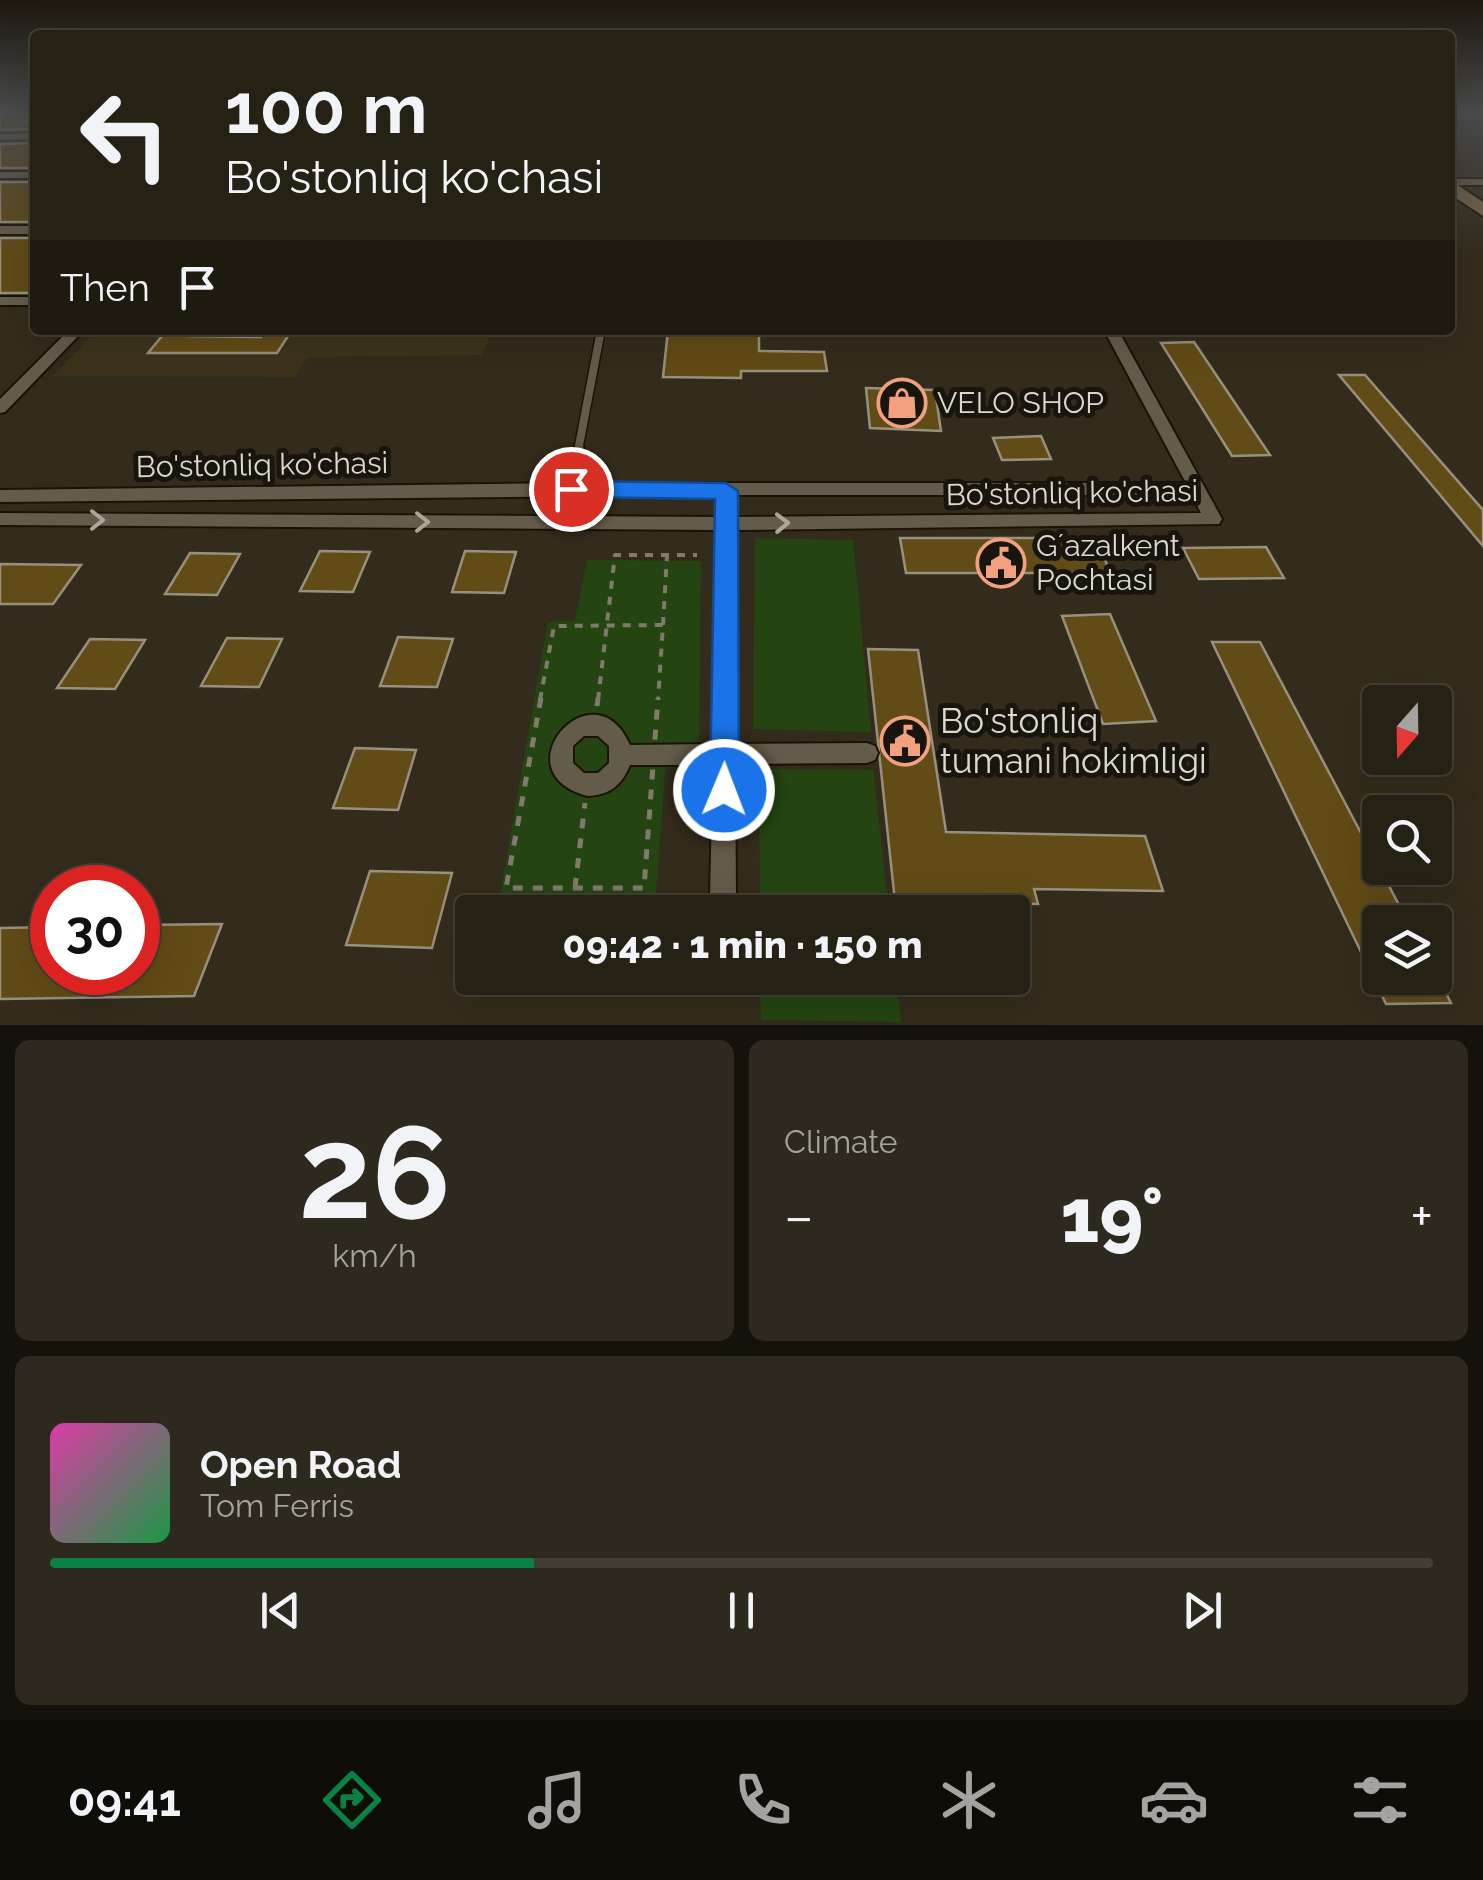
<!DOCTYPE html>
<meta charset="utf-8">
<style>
body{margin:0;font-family:Raleway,sans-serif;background:#2e291e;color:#f1f3f6;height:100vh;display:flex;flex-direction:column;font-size:38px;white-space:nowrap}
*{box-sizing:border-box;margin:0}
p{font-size:32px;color:#a4a3a0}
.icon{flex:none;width:55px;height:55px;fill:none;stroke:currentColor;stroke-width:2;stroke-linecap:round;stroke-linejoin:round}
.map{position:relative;height:1025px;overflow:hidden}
.details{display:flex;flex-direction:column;gap:15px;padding:15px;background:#15120c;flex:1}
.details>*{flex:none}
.top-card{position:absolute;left:30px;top:30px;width:1425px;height:305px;border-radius:10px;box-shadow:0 10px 40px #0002,0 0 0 2px #423e34;background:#262115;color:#f1f3f6;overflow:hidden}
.needle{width:65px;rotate:200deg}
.fabs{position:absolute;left:1362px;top:685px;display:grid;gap:20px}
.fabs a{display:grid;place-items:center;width:90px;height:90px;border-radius:10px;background:#262115;box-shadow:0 10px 40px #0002,0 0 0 2px #423e34;font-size:50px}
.speed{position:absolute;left:30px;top:865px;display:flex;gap:20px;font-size:50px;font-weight:700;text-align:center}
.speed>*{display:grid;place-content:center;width:130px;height:130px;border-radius:50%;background:#262115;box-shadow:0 10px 40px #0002,0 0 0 2px #423e34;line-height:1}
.speed .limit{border:15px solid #d22;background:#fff;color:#111}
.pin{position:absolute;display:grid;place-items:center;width:85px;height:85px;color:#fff;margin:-42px;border:5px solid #fff;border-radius:50%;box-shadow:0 2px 10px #0007}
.me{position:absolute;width:110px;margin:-55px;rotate:1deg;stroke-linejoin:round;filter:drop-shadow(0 0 8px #0008)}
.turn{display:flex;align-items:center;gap:35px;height:210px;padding:0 30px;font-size:45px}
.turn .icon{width:130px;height:130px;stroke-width:2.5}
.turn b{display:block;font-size:70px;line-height:85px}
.then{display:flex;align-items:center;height:95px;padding:0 30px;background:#0003;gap:20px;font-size:38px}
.big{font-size:75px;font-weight:800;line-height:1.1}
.details .widget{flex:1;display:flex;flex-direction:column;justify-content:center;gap:15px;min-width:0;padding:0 35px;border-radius:15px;background:#2e291e}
.details .dial{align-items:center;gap:0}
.dial b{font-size:130px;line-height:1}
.song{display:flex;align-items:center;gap:30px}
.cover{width:120px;height:120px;border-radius:15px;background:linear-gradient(135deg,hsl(320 70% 55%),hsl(140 70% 35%))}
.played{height:10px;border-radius:5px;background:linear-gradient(90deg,#0b8043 35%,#423e34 35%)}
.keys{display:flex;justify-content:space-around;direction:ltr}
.heat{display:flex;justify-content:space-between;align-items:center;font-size:55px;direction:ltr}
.details .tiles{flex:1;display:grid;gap:15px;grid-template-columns:1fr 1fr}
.widget:last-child{grid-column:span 2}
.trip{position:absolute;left:455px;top:895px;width:575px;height:100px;border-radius:10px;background:#262115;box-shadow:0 10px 40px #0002,0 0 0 2px #423e34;font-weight:800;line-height:100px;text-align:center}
.menu{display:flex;height:160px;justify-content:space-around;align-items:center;background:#0f0d08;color:#a4a3a0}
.menu .icon{width:70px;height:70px}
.menu .current{color:#0b8043}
.menu b{font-size:45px;color:#f1f3f6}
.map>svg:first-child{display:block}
</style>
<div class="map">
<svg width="1483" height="1025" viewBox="0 0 1483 1025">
<rect width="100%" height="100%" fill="#332c1c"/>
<path fill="#3d331d" d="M97,330H493L482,355L308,357L294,377L53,376Z"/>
<path fill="#244512" d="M755,538L853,540L871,732L753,729Z
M587,560L701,561L699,744L667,746L656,893L500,895L548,622L575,620Z
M759,769L873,770L889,912H760Z
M760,978H897L901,1022L761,1020Z"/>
<path fill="#614b16" stroke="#98907e" stroke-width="2.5" d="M0,114H34L23,122H35V129L0,130Z
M35,143V168H0V144Z
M0,182H35V222H0Z
M0,238H35V293H0Z
M167,330H196L190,336L261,337L266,330H292L277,353H148Z
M668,330H759V351L824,352L827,371H741V378L663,377Z
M1194,342L1270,455L1232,456L1161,343Z
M1339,375H1365L1483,510V546Z
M866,388L935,390L941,431L870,428Z
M1041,436L1051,459L1002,460L993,438Z
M900,538H1097L1110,573H906Z
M1266,547L1284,578L1199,579L1183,548Z
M320,551L370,552L353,592L300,591Z
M465,551L516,552L504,593L452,592Z
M190,553L240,554L217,595L165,594Z
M0,564L81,565L53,604H0Z
M1110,614L1156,721L1103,724L1062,616Z
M398,637L453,639L437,687L380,686Z
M227,638L282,639L259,687L201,686Z
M90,639L145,640L115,689L57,688Z
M1212,642H1260L1408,922H1380V978H1438L1451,1003L1386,1004Z
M868,649L918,650L946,832L1145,836L1163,891L1034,889L1038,904L959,902L960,912L896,911Z
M355,748L416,750L398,810L333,808Z
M370,871L452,873L432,948L346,945Z
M222,924L194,996L0,999V928L52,927V972H138V925Z"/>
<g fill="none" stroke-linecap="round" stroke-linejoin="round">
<g stroke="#1b1406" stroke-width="11">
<path id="lane-far1" d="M578,451L601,330"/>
</g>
<g stroke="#1b1406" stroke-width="14">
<path id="lane" d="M571,489L579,448"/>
</g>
<g stroke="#1b1406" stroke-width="4">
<path id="street" d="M1450,114L1483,115V121L1450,120Z
M35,133V139L0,140V134Z
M0,172H35V178H0Z
M1450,179H1483V185H1450Z
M0,226H35V234H0Z
M0,297H35V305H0Z
M69,330H84L5,412L0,413V399Z
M1104,330H1118L1222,519L1219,524L735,530V744L867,743L875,746L878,753L875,760L867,763L735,764L736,897L732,906L723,910L714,906L710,897L713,765H630C622,785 610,795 588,796C497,773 594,662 630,745L713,744L717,530L0,525V513L717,517V495L0,502V490L571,483H1186ZM735,495H1192L1201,513L735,517ZM584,736H598L609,746V763L598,773H584L573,763V746Z"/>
</g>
<g stroke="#1b1406" stroke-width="4">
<path id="secondary" d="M1450,180L1483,202V216L1450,194Z"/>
</g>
<path stroke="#807a6d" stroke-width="4" stroke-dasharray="8 8" stroke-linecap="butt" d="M663,625L667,555
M540,700L554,626L663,625L658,700
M598,700L615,555H697"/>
<path stroke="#807a6d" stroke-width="5" stroke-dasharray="10 10" stroke-linecap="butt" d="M541,698L506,888H644L658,698
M597,706L598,698
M575,888L585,803"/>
<use href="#lane-far1" stroke="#645c4b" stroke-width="8"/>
<use href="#lane" stroke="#645c4b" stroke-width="9"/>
<use href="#street" fill="#645c4b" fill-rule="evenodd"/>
<use href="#secondary" fill="#7a6648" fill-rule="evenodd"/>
</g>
<defs><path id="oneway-chevron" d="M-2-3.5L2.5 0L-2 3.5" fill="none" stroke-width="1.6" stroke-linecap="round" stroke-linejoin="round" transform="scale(2.5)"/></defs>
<g stroke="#aca69a">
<use href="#oneway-chevron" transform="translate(97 520)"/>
<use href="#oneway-chevron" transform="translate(422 522)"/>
<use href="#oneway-chevron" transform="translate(782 523) rotate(-1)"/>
</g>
<linearGradient id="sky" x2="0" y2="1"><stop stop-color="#1c180f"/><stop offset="0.44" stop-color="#4a4b4b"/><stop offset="1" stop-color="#4a4b4b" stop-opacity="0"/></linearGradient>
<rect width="1483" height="255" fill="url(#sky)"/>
<path fill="#1a73e8" stroke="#114b97" stroke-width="2.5" d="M571,481L726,483L738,491L739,790L735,800L724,804L714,800L710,790L715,499L571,497L560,489Z"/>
<defs>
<g id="shop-ring" transform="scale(2.5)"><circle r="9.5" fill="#18140e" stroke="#f1a17d" stroke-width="1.5"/><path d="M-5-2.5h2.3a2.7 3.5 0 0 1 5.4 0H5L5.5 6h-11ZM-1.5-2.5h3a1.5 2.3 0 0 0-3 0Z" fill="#f1a17d"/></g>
<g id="civic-ring" transform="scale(2.5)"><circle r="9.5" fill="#18140e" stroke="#f1a17d" stroke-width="1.5"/><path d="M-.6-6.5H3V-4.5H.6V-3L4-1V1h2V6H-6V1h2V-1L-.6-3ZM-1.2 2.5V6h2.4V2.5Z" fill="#f1a17d"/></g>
</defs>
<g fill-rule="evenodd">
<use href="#shop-ring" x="902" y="403"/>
<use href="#civic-ring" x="1001" y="563"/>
<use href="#civic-ring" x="905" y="741"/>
</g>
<g text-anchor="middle" stroke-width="10" stroke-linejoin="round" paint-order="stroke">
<g font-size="30" fill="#dcd8ce" stroke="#18140e" text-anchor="start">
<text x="937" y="413">VELO SHOP</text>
<text x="1036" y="556">Gʼazalkent<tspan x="1036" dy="34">Pochtasi</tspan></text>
</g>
<g font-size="30" fill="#dcd8ce" stroke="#18140e">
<text transform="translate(262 465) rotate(-1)" y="10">Bo'stonliq ko'chasi</text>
<text transform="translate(1072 493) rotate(-1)" y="10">Bo'stonliq ko'chasi</text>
</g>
<g font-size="35" fill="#dcd8ce" stroke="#18140e" text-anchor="start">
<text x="940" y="733">Bo'stonliq<tspan x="940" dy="40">tumani hokimligi</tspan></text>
</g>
</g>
</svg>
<div class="fabs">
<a><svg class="needle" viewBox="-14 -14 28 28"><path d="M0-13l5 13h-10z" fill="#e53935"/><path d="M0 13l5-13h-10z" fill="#a4a3a0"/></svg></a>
<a><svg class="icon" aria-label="search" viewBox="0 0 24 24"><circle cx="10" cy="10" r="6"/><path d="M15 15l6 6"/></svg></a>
<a><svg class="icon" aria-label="layers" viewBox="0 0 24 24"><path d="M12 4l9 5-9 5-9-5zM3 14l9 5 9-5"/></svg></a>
</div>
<div class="speed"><div class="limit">30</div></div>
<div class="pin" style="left:571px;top:489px;background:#d93025"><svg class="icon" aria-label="arrive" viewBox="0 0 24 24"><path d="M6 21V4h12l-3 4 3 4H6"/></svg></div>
<svg class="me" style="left:724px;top:790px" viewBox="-20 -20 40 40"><circle r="17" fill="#1a73e8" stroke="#fff" stroke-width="3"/><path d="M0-11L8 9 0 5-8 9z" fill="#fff"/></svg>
<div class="trip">09:42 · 1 min · 150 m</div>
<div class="top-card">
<div class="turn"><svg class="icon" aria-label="left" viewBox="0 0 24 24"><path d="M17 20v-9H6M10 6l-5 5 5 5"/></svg><div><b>100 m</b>Bo'stonliq ko'chasi</div></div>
<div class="then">Then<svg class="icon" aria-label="arrive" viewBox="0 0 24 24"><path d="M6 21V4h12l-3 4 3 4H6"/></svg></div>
</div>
</div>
<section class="details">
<div class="tiles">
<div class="widget dial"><b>26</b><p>km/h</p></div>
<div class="widget"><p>Climate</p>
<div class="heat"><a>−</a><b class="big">19°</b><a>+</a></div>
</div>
<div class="widget">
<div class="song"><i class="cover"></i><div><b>Open Road</b><p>Tom Ferris</p></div></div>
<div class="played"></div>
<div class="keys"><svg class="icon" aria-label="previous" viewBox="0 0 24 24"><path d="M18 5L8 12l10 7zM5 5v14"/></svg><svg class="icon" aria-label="pause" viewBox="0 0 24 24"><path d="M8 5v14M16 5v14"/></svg><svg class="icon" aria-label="next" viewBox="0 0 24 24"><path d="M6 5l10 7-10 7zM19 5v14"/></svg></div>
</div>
</div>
</section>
<nav class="menu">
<b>09:41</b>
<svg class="icon current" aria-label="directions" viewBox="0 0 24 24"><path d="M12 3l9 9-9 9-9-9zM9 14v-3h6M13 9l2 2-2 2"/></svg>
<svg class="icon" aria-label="music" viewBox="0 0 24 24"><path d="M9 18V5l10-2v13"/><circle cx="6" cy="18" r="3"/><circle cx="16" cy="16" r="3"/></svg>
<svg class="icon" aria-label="phone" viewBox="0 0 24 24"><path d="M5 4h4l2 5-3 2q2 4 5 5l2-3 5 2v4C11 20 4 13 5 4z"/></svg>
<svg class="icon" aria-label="climate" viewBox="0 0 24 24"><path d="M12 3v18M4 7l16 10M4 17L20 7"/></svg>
<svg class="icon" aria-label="car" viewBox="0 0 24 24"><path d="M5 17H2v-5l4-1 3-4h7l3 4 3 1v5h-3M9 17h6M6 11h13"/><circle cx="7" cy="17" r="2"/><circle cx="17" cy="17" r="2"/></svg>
<svg class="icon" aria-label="filters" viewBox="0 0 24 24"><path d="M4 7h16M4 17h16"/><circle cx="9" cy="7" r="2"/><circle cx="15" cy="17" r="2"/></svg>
</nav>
